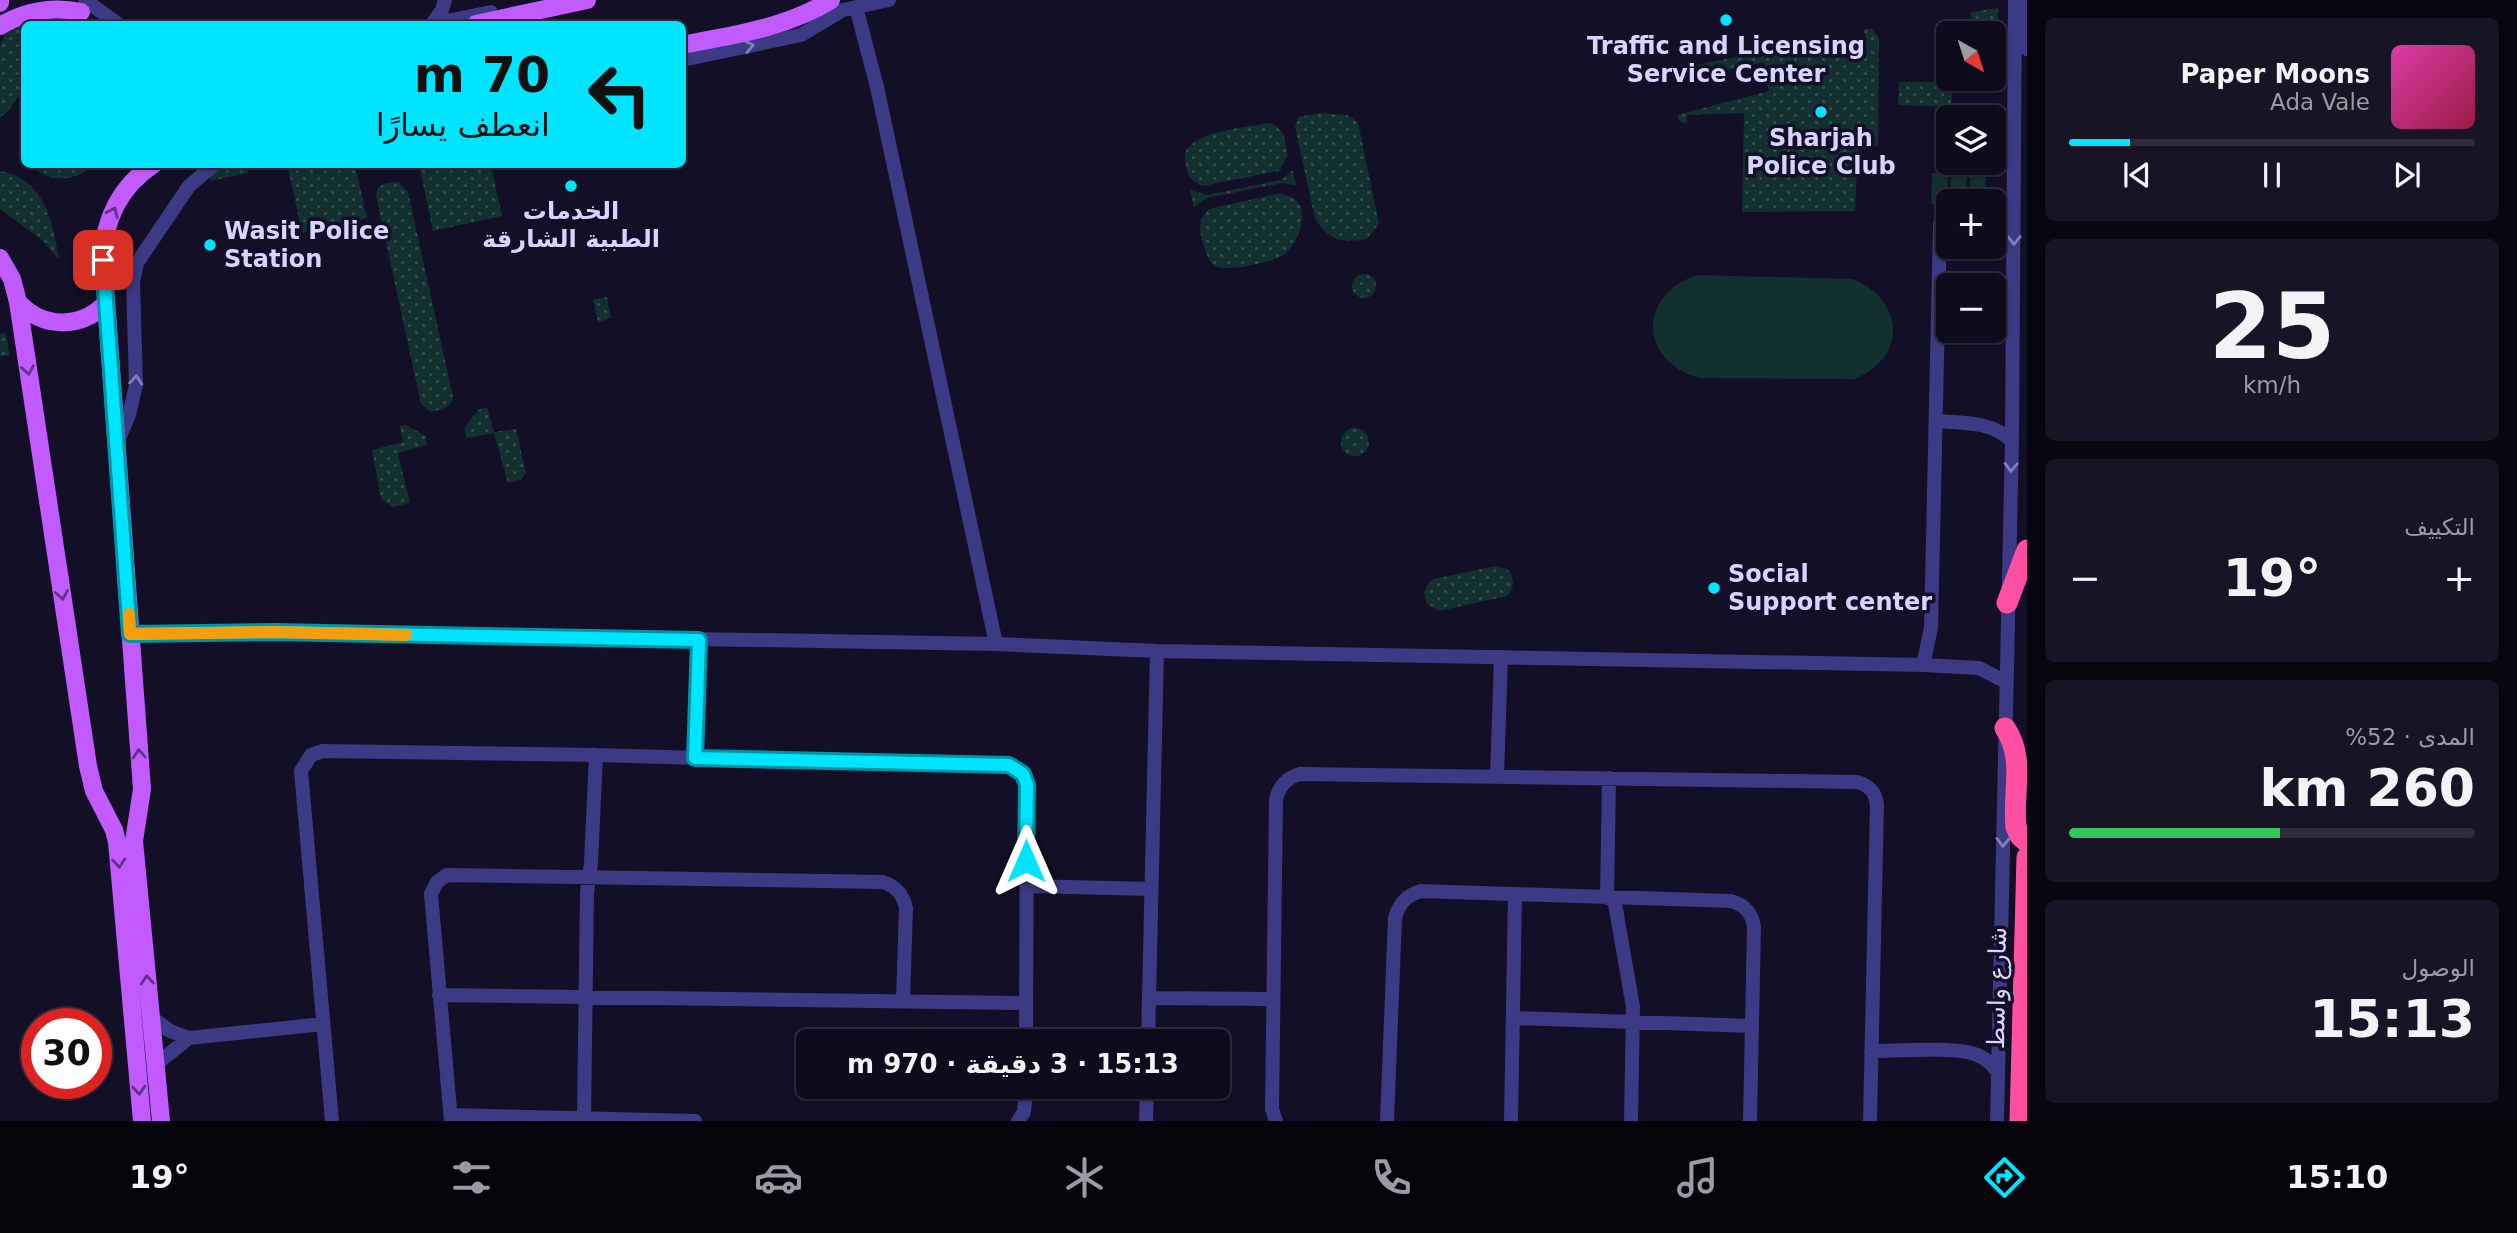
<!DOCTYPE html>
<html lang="ar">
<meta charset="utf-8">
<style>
body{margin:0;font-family:"DejaVu Sans","Noto Naskh Arabic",sans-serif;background:#171425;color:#f1f3f6;direction:rtl;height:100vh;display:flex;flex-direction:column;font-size:26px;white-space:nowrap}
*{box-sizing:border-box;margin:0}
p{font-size:23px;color:#9b9ba3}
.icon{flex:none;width:38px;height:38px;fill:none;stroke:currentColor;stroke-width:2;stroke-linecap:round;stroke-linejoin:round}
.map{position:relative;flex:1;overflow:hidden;direction:ltr}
.sheet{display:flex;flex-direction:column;gap:18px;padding:18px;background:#08060f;width:490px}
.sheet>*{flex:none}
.top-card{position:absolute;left:21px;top:21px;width:665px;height:147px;border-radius:10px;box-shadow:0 2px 5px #0004,0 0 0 2px #2e2b3b;direction:rtl;background:#00e5ff;color:#111;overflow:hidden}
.needle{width:46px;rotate:141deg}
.tools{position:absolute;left:1936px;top:21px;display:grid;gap:14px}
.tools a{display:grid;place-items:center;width:70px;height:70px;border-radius:10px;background:#0e0b1c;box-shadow:0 2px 5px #0004,0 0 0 2px #2e2b3b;font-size:35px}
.speed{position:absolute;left:21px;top:1008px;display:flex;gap:14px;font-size:35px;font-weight:700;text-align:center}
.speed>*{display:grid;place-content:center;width:91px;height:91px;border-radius:50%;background:#0e0b1c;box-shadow:0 2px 5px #0004,0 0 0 2px #2e2b3b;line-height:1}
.speed .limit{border:10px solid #d22;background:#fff;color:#111}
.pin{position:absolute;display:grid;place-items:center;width:60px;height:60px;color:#fff;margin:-30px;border-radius:14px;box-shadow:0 4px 10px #0006}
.me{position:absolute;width:77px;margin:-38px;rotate:0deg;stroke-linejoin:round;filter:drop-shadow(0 0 5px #0008)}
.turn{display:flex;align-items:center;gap:24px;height:147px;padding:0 21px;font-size:32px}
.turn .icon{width:91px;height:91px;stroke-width:2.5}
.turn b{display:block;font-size:49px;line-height:60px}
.big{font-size:52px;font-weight:700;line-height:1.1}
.sheet .card{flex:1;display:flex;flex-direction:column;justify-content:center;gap:10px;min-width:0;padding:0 24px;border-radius:10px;background:#171425}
.sheet .dial{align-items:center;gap:0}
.dial b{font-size:91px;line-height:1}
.song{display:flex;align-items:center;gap:21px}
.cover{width:84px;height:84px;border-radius:10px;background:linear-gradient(135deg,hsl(320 70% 55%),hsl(340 70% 35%))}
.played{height:7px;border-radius:4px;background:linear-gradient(90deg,#00e5ff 15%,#2e2b3b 15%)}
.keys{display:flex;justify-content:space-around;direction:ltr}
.heat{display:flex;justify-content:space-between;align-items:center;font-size:38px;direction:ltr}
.charge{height:10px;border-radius:5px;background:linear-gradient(90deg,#34c759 52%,#2e2b3b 0)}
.trip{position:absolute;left:796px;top:1029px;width:434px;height:70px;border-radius:10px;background:#0e0b1c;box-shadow:0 2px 5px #0004,0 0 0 2px #2e2b3b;font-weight:700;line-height:70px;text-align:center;direction:rtl}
.tabs{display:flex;height:112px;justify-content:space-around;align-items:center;background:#06040b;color:#9b9ba3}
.tabs .icon{width:49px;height:49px}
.tabs .selected{color:#00e5ff}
.tabs b{font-size:32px;color:#f1f3f6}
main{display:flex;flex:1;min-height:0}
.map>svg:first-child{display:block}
</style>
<main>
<section class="sheet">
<div class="card">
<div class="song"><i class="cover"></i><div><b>Paper Moons</b><p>Ada Vale</p></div></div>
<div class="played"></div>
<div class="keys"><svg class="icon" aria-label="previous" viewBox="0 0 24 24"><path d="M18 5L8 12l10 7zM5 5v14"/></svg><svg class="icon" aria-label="pause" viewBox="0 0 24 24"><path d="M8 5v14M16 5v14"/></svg><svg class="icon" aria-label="next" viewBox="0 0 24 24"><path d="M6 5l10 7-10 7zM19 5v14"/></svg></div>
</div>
<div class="card dial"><b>25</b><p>km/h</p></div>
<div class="card"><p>التكييف</p>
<div class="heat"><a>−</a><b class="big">19°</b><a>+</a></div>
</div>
<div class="card"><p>المدى · 52%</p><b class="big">260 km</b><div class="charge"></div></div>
<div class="card"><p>الوصول</p><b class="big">15:13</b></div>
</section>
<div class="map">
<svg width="2027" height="1121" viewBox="0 0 2027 1121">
<defs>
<pattern id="grass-dots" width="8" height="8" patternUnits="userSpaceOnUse" patternTransform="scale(1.75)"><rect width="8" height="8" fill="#12302f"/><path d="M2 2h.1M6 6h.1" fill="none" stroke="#344d4e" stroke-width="1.8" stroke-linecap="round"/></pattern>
</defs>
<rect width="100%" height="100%" fill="#130f26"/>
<path fill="url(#grass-dots)" d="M1998,8L1994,84L1973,83L1972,93H1952L1951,107L1898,105L1899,82H1933L1934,79L1948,76V79H1993V33L1961,32L1969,29L1972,23L1971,12Z
M30,17V24H24V89L8,111L0,118V46L10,21Z
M1864,29H1872L1879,38L1878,146L1858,147L1855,211L1742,212L1744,113L1687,115V123L1680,122L1677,115L1769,91L1764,62L1678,80L1675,69L1817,41L1820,51L1866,41Z
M1320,113L1347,115L1358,122L1379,224L1367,239C1341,243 1330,241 1315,219L1295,127L1298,117Z
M1269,123C1286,129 1285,141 1288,156L1279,171L1202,186C1193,181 1188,178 1186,166C1186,162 1184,159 1185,155C1189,131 1249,127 1269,123Z
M246,164L248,173L210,181V172L218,165Z
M305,164L355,165L367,218L302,233L288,168Z
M30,165H93C74,183 49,183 30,165Z
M419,165H491L502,216L433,231Z
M1293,170L1296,185L1282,183L1207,198L1194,207L1190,190L1207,195L1281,180Z
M0,171C45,179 53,222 59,260L42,240L0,209Z
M398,182L408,192L453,397C451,408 441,409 431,412L421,404L376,196C378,182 386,183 398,182Z
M1280,193C1284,195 1292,196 1295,199C1311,212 1297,247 1282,256C1272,262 1223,273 1215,266C1207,260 1206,252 1203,243C1199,229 1198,220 1209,209Z
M1352 286a12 12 0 1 1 24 0a12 12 0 1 1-24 0Z
M607,297L611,318L598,322L593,300Z
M6,333L10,356H0V334Z
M487,407L494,432L516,429L526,473L520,480L508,483L494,433L467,438L464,429L478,410Z
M406,425L426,436L427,445L398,453L410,503L392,507L381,499L372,450L403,442L400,426Z
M1341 442a14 14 0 1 1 28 0a14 14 0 1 1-28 0Z
M1495,566L1507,569C1515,577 1515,587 1507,596L1439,611L1427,604L1424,592L1429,582L1434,579Z"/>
<path fill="#12302f" d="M1932,173H1948L1947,204H1931Z
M1951,173L1967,174L1966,201H1950Z
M1970,173L1986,174L1985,201H1969Z
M1697,275L1853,279C1904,300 1908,357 1855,379L1700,378C1639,362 1637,295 1697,275Z"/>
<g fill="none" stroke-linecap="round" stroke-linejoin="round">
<path stroke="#3d3a85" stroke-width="14" d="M85,0L118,24
M2025,0L2027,49
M856,7L877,87L996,644
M432,24L491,12
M432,24L442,10L445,0
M682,60L801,35L843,10L889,0
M1937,421C1964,423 1991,421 2012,441
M117,443L129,415L136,385L133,282L137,263L189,186L215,164
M130,634L274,632L996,644L1157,651L1923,665L1979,668L2006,682
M1923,665L1931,628L1940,224
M695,758L699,640
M1497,776L1501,657
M1026,886L1151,889
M1607,898L1609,778
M1614,898L1633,1007L1631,1121
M439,995L1026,1003
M1149,998L1273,999
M151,1017L170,1031L189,1038L323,1024
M1513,1018L1752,1026
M1148,1041L1157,651
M1871,1051C1895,1051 1958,1046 1977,1055C1986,1058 1992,1065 1998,1072
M155,1065L189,1038
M451,1115L695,1121
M584,1118L587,892L591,863L596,755
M332,1121L301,771L311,755L323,751L596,755L1014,767L1023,774L1027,785L1026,1041
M451,1121L431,894L437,882L447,875L883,882C897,887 903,895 906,908L903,1001
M1018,1121L1024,1112L1026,1087
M1146,1121L1147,1087
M1276,1121L1272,1109L1276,800C1279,786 1286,778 1300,774L1857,782C1869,785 1875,792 1877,804L1870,1121
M1387,1121L1395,918C1399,903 1407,895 1421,891L1731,901C1745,905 1752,913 1754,927L1750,1121
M1511,1121L1515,895
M1997,1121L2012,441L2015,0"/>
<path stroke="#c25bff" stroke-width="18" d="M0,3V0
M476,24L587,0
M0,26C25,11 52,6 81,12
M682,45C733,35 786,28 831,0
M154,164C120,186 103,221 103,260L142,789L134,841L161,1121
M0,258L12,279L18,302L88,766L94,791L114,830L117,842L142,1121
M18,302C43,329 81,329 106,303"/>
<path stroke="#ff4fa3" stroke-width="21" d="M2007,603L2027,550
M2005,728C2026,759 2012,793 2016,827L2020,836L2027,842
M2020,1121L2027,857"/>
</g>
<defs><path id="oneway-chevron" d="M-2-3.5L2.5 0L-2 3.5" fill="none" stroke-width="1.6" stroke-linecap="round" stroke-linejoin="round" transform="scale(1.75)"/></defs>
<g stroke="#837fbc">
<use href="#oneway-chevron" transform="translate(749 46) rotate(-12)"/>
<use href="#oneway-chevron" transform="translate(2014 240) rotate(91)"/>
<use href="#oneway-chevron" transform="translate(136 380) rotate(-85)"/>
<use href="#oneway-chevron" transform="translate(2011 467) rotate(92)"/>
<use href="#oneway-chevron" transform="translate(2003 842) rotate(91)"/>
</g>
<g stroke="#623188">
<use href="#oneway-chevron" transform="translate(113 212) rotate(-66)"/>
<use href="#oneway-chevron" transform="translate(28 370) rotate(81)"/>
<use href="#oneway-chevron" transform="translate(62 595) rotate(81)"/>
<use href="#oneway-chevron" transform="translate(139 754) rotate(-94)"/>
<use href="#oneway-chevron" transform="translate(119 863) rotate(85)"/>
<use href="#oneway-chevron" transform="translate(147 980) rotate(-95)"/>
<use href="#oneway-chevron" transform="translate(139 1090) rotate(85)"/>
</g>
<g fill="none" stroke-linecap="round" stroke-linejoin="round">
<g stroke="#0095a6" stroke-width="18">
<path id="route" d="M103,260L130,634L274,632L699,640L695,758L1009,765L1023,774L1027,785L1026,861"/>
</g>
<use href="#route" stroke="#00e5ff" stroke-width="12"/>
<path stroke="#f59e0b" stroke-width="12" d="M129,614L130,634L274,632L406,635"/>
</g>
<g fill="#00e5ff" stroke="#130f26" stroke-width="2.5">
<circle cx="1726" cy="20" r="7"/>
<circle cx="1821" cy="112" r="7"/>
<circle cx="571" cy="186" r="7"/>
<circle cx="210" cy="245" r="7"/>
<circle cx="1714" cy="588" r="7"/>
</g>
<g text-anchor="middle" stroke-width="7" stroke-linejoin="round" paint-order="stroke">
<g font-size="24" font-weight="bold" fill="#d9d4ff" stroke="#130f26">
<text x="1726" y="54">Traffic and Licensing<tspan x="1726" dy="28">Service Center</tspan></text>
<text x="1821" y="146">Sharjah<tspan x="1821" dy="28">Police Club</tspan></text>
<text x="571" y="219">الخدمات<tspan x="571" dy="28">الطبية الشارقة</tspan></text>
<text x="224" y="239" text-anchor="start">Wasit Police<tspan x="224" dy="28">Station</tspan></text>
<text x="1728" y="582" text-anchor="start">Social<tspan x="1728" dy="28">Support center</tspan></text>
</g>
<g font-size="24" fill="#d9d4ff" stroke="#130f26">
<text transform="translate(1997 988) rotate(-89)" y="8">شارع واسط</text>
</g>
</g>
</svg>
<div class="tools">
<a><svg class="needle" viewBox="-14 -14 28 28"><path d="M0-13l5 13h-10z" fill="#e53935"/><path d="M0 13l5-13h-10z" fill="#9b9ba3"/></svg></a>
<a><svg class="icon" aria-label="layers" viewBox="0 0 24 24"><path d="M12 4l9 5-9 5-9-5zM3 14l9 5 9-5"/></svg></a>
<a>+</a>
<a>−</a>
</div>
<div class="speed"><div class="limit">30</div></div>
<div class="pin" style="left:103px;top:260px;background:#d93025"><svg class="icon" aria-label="arrive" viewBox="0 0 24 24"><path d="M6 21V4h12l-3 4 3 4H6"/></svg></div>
<svg class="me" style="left:1026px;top:861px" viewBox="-20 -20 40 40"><path d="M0-17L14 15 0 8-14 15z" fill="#00e5ff" stroke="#fff" stroke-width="4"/></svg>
<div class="trip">15:13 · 3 دقيقة · 970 m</div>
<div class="top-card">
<div class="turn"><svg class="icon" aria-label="left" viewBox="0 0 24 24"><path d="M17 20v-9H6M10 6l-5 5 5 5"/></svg><div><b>70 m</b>انعطف يسارًا</div></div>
</div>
</div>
</main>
<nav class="tabs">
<b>15:10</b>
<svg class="icon selected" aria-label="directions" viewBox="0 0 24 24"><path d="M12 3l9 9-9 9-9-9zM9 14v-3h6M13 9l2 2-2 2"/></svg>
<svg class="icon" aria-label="music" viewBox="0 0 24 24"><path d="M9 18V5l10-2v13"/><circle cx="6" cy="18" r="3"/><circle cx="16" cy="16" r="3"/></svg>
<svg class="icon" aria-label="phone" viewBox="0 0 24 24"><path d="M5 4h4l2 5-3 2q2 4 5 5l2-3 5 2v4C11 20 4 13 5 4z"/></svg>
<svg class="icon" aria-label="climate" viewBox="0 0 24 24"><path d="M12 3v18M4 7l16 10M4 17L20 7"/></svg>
<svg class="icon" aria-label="car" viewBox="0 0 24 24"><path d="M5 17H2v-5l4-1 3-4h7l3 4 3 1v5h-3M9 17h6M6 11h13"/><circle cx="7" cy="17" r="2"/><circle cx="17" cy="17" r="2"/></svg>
<svg class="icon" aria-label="filters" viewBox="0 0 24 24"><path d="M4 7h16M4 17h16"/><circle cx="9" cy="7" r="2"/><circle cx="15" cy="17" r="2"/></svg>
<b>19°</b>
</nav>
